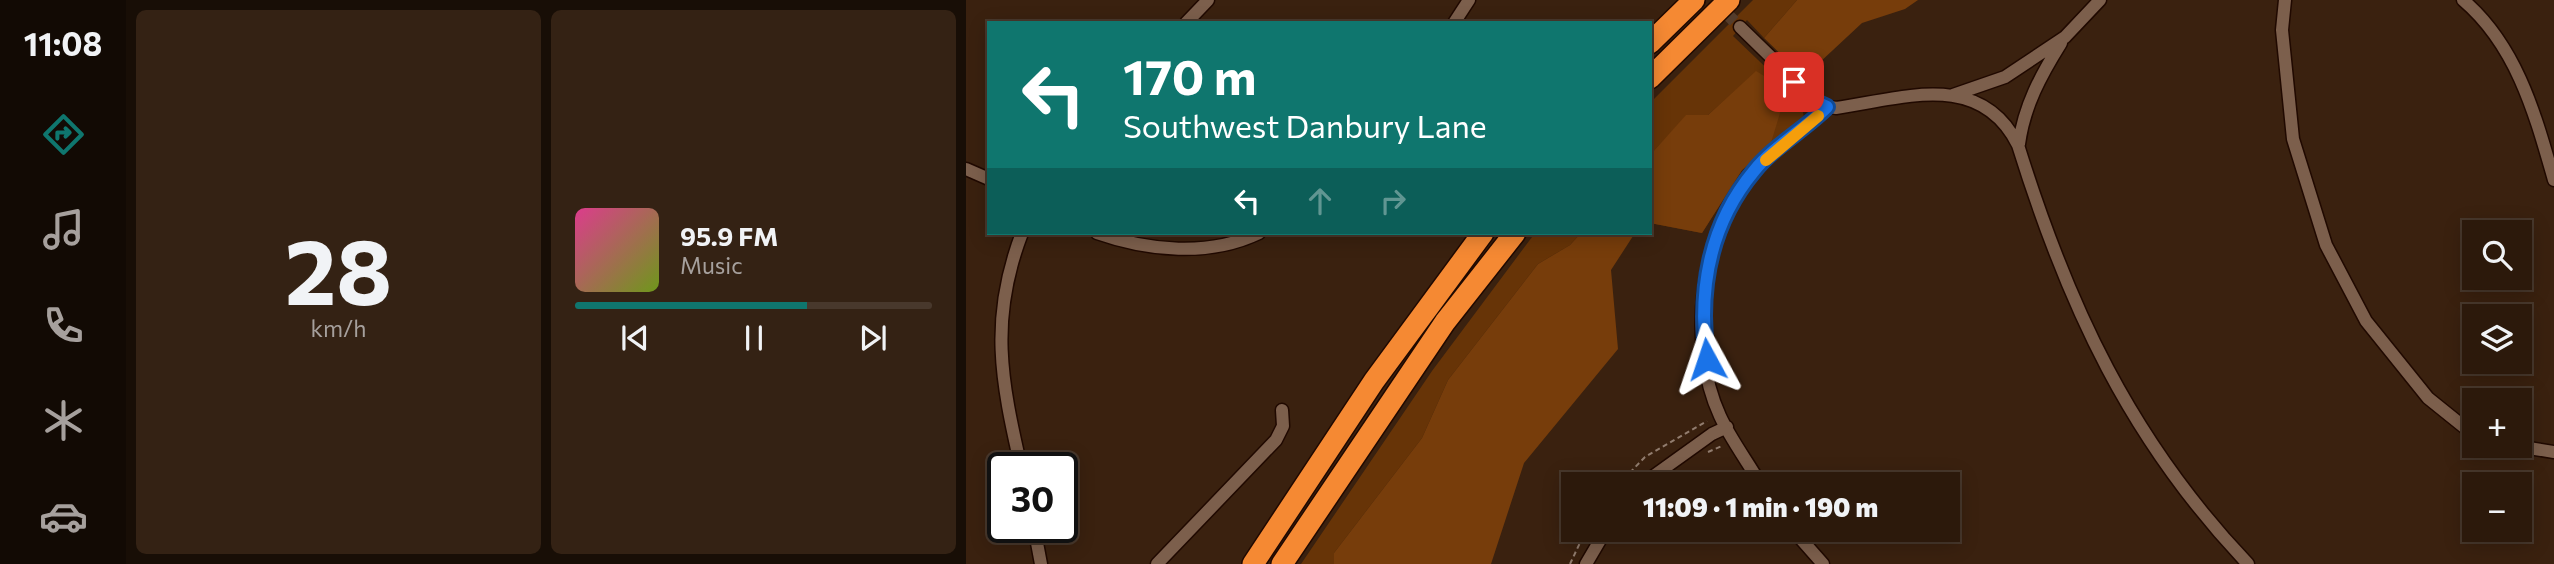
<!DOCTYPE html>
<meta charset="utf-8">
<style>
body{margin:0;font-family:Commissioner,sans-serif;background:#342214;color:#f1f3f6;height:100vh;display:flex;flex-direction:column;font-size:26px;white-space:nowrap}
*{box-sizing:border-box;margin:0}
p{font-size:23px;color:#a6a09d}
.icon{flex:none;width:38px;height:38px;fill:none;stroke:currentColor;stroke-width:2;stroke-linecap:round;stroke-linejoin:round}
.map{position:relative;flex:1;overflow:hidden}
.side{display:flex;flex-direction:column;gap:10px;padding:10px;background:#180e06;width:840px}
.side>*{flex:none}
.guide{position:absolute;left:21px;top:21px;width:665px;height:214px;border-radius:0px;box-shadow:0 4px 18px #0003,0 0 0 2px #48382c;background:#0f766e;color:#fff;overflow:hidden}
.buttons{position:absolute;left:1496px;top:220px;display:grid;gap:14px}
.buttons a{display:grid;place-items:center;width:70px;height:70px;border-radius:0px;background:#2c190b;box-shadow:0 4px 18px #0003,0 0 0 2px #48382c;font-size:35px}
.speed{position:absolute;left:21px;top:452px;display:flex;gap:14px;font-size:35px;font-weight:700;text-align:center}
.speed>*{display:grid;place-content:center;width:91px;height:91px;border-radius:50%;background:#2c190b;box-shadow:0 4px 18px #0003,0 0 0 2px #48382c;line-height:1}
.speed .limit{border:4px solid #111;border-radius:10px;background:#fff;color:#111}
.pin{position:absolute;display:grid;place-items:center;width:60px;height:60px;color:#fff;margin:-30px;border-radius:14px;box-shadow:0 4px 10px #0006}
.me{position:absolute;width:77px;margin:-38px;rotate:355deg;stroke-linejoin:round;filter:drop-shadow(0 0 5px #0008)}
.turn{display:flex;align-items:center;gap:24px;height:147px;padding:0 21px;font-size:32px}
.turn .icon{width:91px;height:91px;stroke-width:2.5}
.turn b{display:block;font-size:49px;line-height:60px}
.lanes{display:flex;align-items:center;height:66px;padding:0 21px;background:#0003;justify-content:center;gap:35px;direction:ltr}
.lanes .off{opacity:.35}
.side .tile{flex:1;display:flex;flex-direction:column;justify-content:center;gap:10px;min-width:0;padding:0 24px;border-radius:10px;background:#342214}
.side .dial{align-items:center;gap:0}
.dial b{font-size:91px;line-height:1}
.song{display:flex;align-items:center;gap:21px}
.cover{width:84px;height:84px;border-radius:10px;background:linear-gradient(135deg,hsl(330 70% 55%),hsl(80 70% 35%))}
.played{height:7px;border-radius:4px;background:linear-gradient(90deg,#0f766e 65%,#48382c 65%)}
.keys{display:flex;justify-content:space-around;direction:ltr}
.side .tiles{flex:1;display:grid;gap:10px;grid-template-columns:repeat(2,1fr)}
.trip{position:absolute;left:595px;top:472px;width:399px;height:70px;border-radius:0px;background:#2c190b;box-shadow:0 4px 18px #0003,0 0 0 2px #48382c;font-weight:800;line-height:70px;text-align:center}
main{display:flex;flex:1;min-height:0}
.menu{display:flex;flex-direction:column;width:126px;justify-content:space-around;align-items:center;background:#120a04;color:#a6a09d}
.menu .icon{width:49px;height:49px}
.menu .selected{color:#0f766e}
.menu b{font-size:32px;color:#f1f3f6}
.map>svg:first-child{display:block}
</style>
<main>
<nav class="menu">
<b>11:08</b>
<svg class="icon selected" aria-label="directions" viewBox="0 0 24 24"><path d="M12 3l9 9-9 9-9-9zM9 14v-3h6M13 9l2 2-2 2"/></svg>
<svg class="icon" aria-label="music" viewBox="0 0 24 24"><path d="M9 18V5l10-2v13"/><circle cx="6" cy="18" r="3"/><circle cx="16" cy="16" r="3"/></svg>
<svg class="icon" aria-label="phone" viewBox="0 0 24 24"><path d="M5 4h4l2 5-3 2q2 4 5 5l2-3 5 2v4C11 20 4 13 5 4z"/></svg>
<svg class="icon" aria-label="climate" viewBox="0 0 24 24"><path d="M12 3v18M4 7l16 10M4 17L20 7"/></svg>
<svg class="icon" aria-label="car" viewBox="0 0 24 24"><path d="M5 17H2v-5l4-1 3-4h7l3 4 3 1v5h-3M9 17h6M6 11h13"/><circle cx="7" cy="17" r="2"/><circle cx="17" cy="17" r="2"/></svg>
</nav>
<section class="side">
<div class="tiles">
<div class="tile dial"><b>28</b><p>km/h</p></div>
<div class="tile">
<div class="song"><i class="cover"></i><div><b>95.9 FM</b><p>Music</p></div></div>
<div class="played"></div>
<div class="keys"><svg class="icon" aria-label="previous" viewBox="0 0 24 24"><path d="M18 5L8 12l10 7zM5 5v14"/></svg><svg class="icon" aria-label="pause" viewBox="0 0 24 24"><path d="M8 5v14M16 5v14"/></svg><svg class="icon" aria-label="next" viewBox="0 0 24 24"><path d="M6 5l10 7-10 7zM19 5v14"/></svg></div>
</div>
</div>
</section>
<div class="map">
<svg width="1588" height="564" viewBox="0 0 1588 564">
<rect width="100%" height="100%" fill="#3a210f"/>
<path fill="#673407" d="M787,0H831L798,38L781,20L767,36L834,100L838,117L776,170L736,233L684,223L790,72L742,115L720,116L684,155V103Z
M569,233H615L604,245L572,264L482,380L456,438L368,553V564H335L466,371Z"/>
<path fill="#773d0b" d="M831,0H952L939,9L896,23L838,77L798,38Z
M790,71L821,90L804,146L776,170L736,233L684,223V155L720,115H742Z
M615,233H669L645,270L652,349L558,463L525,564H368V553L456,438L482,380L572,264L604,245Z"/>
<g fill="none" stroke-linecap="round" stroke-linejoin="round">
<path stroke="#543c2b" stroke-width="12" stroke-dasharray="12 6" stroke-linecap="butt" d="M747,0L774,27"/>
<g stroke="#200900" stroke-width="15">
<path id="minor" d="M1319,0L1316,30L1327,139L1360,245L1400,321L1462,398L1508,435
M1497,0C1551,46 1569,114 1588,180
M220,23L242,0
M488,23L503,0
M774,27L854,105L870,108C935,99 1014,69 1052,145C1102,306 1164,440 1282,564
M987,95L1039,77L1099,37L1134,0
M1053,144C1058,106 1075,75 1095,43
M0,169L23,179
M131,233C182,251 243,257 293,233
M1550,446L1588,452
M55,467C35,380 23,319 56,233
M675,485L746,434L761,427
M795,485C782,462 765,440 754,416C720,342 734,231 789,170C810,146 838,130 861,107
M68,527L75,564
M827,530L857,564
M191,564L310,440L317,426L316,410
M620,564L640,530"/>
</g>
<g stroke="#200900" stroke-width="24">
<path id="motorway" d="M684,43L728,0
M684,78L763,0
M287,564L408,381L517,233
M316,564L479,322L549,233"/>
</g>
<path stroke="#917c6e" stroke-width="2" stroke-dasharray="5 3.5" stroke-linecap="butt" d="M742,452L756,446
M652,485L679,457L741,421
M604,564L620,530"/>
<use href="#minor" stroke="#7c5f4c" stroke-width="12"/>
<use href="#motorway" stroke="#f58933" stroke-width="21"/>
</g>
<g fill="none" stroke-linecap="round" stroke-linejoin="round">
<g stroke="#114b97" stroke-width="18">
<path id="route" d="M741,359C732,292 743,225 788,171C808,146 838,130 861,107L846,100L828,82"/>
</g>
<use href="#route" stroke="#1a73e8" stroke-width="12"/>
<path stroke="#f59e0b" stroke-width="12" d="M800,160L852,116"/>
</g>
</svg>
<div class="buttons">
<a><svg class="icon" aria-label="search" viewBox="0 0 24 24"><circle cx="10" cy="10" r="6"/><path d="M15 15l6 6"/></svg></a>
<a><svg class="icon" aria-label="layers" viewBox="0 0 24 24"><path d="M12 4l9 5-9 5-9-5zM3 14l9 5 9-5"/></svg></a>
<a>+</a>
<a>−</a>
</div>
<div class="speed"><div class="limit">30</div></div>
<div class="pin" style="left:828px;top:82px;background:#d93025"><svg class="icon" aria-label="arrive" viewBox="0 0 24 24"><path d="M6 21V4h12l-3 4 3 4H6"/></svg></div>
<svg class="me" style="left:741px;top:359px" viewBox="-20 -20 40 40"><path d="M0-17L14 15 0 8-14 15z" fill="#1a73e8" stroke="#fff" stroke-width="4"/></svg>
<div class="trip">11:09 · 1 min · 190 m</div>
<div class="guide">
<div class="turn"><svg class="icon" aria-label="left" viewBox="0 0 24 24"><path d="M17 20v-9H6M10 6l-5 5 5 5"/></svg><div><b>170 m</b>Southwest Danbury Lane</div></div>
<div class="lanes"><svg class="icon" aria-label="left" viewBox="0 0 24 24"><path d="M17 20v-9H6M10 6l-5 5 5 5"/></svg><svg class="icon off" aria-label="ahead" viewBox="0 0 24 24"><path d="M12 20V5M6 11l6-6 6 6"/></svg><svg class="icon off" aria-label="right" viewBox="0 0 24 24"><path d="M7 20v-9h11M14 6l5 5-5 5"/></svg></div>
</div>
</div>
</main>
